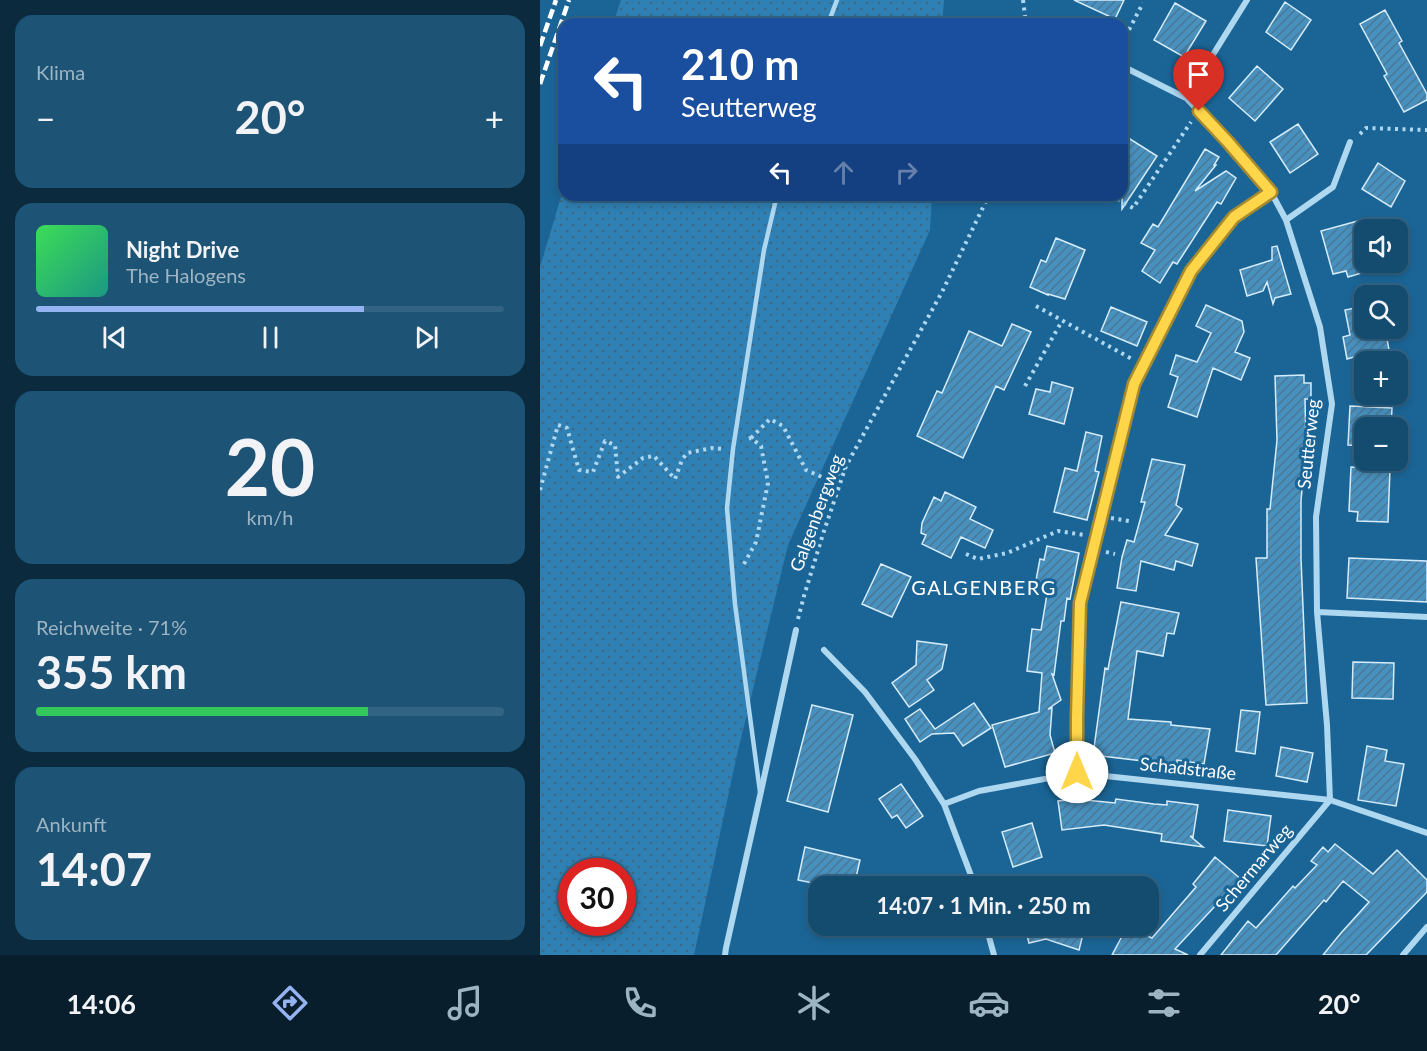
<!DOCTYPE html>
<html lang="de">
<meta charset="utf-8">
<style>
body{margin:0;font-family:Lato,sans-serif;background:#1d5375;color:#f1f3f6;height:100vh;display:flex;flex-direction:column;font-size:22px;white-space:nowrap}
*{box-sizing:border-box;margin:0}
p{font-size:20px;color:#9db4c3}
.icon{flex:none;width:33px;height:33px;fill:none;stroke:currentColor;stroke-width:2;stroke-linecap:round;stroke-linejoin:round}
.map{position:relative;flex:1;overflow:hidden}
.drawer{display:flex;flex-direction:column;gap:15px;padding:15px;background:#0b2a3e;width:540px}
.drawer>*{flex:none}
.banner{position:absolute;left:18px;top:18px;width:570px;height:183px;border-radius:18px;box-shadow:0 3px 9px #0003,0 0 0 2px #336383;background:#1a4fa0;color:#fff;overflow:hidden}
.buttons{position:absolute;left:814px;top:219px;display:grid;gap:12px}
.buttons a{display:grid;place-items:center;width:54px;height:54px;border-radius:12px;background:#144c70;box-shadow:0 3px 9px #0003,0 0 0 2px #336383;font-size:30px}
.speed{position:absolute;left:18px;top:858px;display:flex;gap:12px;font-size:30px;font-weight:700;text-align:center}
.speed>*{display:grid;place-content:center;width:78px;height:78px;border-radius:50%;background:#144c70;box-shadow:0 3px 9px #0003,0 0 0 2px #336383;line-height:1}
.speed .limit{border:9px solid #d22;background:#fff;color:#111}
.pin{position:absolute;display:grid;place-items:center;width:51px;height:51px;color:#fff;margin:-62px -26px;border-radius:50% 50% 50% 0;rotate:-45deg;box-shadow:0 0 6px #0007}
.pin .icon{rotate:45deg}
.me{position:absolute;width:66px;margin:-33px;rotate:0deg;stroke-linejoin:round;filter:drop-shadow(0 0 4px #0008)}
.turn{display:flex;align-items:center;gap:21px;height:126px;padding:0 24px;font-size:27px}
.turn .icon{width:78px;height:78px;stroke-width:2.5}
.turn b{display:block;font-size:42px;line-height:51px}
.lanes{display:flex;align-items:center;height:57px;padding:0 24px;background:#0003;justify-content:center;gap:30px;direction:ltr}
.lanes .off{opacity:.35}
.big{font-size:45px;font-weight:700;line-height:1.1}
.drawer .card{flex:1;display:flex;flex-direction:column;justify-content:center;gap:9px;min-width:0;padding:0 21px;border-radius:18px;background:#1d5375}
.drawer .dial{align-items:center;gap:0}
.dial b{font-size:78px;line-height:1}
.song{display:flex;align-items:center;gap:18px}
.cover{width:72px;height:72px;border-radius:9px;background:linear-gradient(135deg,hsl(130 70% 55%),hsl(170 70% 35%))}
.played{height:6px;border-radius:3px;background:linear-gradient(90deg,#95b2f1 70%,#336383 70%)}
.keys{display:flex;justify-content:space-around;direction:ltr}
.heat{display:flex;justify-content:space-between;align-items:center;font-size:33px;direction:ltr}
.charge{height:9px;border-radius:4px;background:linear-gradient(90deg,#34c759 71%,#336383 0)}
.trip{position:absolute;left:268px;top:876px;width:351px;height:60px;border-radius:18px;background:#144c70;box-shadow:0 3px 9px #0003,0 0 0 2px #336383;font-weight:700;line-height:60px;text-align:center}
.tabs{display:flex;height:96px;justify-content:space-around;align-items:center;background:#081e2d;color:#9db4c3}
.tabs .icon{width:42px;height:42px}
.tabs .on{color:#95b2f1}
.tabs b{font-size:27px;color:#f1f3f6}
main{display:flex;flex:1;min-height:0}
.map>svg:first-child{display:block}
</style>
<main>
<section class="drawer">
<div class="card"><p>Klima</p>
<div class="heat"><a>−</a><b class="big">20°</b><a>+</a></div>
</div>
<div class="card">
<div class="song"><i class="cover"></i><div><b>Night Drive</b><p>The Halogens</p></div></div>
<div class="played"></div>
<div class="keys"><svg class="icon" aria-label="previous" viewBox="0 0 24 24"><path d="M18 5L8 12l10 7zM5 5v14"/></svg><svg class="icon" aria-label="pause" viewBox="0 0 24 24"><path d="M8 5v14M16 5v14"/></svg><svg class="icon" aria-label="next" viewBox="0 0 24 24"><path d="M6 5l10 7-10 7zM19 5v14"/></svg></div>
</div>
<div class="card dial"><b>20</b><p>km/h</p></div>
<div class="card"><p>Reichweite · 71%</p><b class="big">355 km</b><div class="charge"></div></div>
<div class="card"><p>Ankunft</p><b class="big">14:07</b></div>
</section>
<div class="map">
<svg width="887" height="955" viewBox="0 0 887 955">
<defs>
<pattern id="grass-dots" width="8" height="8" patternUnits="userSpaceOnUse" patternTransform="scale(1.5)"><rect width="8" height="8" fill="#2f80b4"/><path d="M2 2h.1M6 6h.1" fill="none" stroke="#3c6985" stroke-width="1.8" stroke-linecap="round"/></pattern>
<pattern id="building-hatch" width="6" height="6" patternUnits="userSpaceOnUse" patternTransform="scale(1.5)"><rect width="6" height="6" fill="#4890be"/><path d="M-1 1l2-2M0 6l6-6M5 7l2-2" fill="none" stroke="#497896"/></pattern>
</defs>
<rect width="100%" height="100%" fill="#1b6596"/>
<path fill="url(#grass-dots)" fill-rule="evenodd" d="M81,0H404L402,24H73Z
M24,187V195H392L390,230L248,545L196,759L154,955H0V267ZM32,872H82V922H32Z"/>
<path fill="url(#building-hatch)" stroke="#d5ecfb" stroke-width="1.5" d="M534,0H584L575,19Z
M745,2L771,20L751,50L726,32Z
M635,3L666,21L644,57L614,40Z
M845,10L862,41L859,43L887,94V100L864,112L844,76L847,74L820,24Z
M717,66L743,89L715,121L689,98Z
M758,124L778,154L750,173L730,142Z
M582,134L617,156L582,209Z
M665,149L679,157L674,165H676L655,191L686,171L696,178L681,204L677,202L637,264L633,262L620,283L602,271L615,250L601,243L613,224L618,227Z
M838,163L865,181L851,207L822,189Z
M825,219V272L808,277L806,271L793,274L781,231Z
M516,238L545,250L525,299L508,294V295L490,287L501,260L506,262Z
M737,246L751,294L735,298L733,304L727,282L723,291L707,296L700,270L732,260V247Z
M666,305L702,321L704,332L695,352L710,358L701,380L673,368L657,417L628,407L638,377L630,374L636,355L657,362L671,333L656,326Z
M825,306V328H845L849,350L825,355V372L817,373L814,357L807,359L803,337L810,335L805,310Z
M571,307L607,322L597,346L561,331Z
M472,324L491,332L464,390L456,386L423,458L377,436L397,391L402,393L429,331L462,346Z
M764,375V383H771V399H765L766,444L761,501V559L767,703L726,705L716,558H727V509H730L737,440L735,376Z
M512,382L533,388L524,424L489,414L496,389L510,392Z
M810,406L852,408L851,428H825V446L808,445Z
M546,432L562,436L555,471L559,472L547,520L514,512L525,468L537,471Z
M612,459L645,465L636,505L642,509L625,535L658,544L652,566L636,561L634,570L601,561L596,591L577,588L582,557L587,540L594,542L605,502H601Z
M811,467L850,469L848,522L817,521L818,512L809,511Z
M405,492L436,507L430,519L453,530L445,548L421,537L411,558L382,544L386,535L381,533L382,523L394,497L401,501Z
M507,546L539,553L530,599L527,598L524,621H521L514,675L512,674L521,700L508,709L512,708L510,735L515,753L465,767L452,725L499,712L502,673L487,671L492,629L501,630L507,594L494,591L500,559L504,560Z
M809,558L887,561V602L807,598Z
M341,564L371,577L352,617L322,604Z
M581,602L639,613L634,634L627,633L623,656L597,651L588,719L631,722V725L670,729L664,764L637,760V765L553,755L565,668L568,669Z
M377,641L407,645L402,669L387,680L394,690L369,707L352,683L376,665Z
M813,662L854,663L853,699L812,698Z
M434,703L451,728L423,746L414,733L392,734L380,742L365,719L380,709L395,729Z
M272,705L313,715L288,812L247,801Z
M701,710L720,712L715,754L696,751Z
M827,746L847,750L845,761L864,764L856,806L818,800Z
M741,747L773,753L767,782L736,776Z
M361,784L383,816L366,828L357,815L352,818L339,799Z
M546,798V800L575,803L576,799L614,804L627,805V801L658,805L653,837L650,836L663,847L621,841L622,834L564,825L522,830L518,801Z
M688,810L731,816L727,846L684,841Z
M492,823L502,857L473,867L462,832Z
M795,844L833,874L857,850L887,880V892L826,955H783L801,933L829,902L803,881L786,902L784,900L736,955H681L708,921L716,928L753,886L755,888L777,865L771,861L783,847L788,852Z
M265,847L320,860L314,886H287L258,880Z
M675,857L702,880L680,907L677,904L635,949L648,955H572L587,927L612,938L656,887L653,884Z
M475,926H545L539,950L506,939L489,943L486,932L475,928Z"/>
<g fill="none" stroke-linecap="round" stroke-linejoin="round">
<path stroke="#aed7f0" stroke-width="4" stroke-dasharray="3 4.5" stroke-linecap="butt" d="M483,0L486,24
M582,43L603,3
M820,134L826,128L887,130
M571,195L593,208L651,122
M496,306L592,359
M485,386L522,321
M211,438L230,419L243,426L266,470L291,481L306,466
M0,490L18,425L27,428L39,470L53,472L65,441L75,445L78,477L103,458L114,456L135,479L142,460L147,453L172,448L183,449
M571,518L589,521
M566,552L575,554
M426,554L438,559L467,553L518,531L544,535
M204,564L216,542L228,483L221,446L211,438L207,439
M258,619L264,596L283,534L306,466L402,292L449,195"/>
<path stroke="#aed7f0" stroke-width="4.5" d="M288,24L297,0
M220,792L195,604L187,508L193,449L224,250L237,195"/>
<path stroke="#aed7f0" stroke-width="6" d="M582,66L646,98L688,142L731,192L746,220L780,327L792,404L776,517L777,612L787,725L790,800L660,955
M646,98L707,0
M746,220L793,187L810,142
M777,612L887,617
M284,650L325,692L375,759L404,804L435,886
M537,773V717L540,603L594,384L651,271L694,217L731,192
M404,804L439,791L537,773L790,800L887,833
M446,926L454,955
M185,955L186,948L220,796L256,630
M863,955L887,927"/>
<path stroke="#fff" stroke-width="4.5" stroke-dasharray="10 4.5" stroke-linecap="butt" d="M0,46L16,0
M0,84L29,0"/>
</g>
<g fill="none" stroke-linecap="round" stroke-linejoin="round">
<g stroke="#a68a30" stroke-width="15">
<path id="route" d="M537,772V717L540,603L594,384L651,271L694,217L731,192L688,142L659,111"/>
</g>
<use href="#route" stroke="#ffd54a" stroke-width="10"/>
</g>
<g text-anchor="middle" stroke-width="6" stroke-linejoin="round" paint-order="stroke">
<g font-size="18" fill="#fff" stroke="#1b6596">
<text transform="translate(769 444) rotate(-84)" y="6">Seutterweg</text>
<text transform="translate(277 513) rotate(-70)" y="6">Galgenbergweg</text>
<text transform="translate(648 769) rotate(6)" y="6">Schadstraße</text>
<text transform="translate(714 868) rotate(-50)" y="6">Schermarweg</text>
</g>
<g font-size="20" letter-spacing="1.5" fill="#fff" stroke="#1b6596">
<text x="444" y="595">GALGENBERG</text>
</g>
</g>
</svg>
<div class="buttons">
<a><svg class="icon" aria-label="sound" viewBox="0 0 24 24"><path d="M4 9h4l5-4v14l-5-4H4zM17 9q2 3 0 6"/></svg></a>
<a><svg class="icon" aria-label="search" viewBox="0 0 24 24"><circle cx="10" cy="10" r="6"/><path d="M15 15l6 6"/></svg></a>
<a>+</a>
<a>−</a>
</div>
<div class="speed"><div class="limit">30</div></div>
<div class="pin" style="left:659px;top:111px;background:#d93025"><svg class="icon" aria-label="arrive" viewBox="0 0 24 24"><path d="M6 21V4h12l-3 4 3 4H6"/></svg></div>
<svg class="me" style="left:537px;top:772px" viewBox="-20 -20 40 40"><circle r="19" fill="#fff"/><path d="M0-13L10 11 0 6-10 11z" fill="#ffd54a"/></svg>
<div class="trip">14:07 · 1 Min. · 250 m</div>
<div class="banner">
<div class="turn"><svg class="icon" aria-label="left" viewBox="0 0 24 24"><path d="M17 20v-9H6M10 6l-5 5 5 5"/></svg><div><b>210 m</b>Seutterweg</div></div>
<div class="lanes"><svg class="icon" aria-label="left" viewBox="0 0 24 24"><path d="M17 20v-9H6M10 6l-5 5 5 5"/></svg><svg class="icon off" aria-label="ahead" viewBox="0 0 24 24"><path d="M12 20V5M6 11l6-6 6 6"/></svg><svg class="icon off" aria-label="right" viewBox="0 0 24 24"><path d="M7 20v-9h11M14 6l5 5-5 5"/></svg></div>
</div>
</div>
</main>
<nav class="tabs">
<b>14:06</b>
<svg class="icon on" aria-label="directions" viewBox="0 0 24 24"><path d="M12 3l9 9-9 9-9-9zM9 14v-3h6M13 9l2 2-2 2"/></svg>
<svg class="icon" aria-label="music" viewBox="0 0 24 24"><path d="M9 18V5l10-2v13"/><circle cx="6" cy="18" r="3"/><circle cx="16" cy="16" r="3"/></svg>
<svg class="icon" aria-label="phone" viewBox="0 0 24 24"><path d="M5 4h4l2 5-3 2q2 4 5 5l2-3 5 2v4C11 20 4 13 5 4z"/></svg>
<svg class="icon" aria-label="climate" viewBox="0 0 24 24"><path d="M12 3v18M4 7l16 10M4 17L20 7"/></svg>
<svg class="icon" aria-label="car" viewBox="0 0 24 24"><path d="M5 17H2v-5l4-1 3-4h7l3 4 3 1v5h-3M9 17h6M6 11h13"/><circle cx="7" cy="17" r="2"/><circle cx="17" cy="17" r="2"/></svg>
<svg class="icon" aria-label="filters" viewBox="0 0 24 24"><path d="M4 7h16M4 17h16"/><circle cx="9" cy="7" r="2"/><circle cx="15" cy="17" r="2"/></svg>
<b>20°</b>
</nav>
